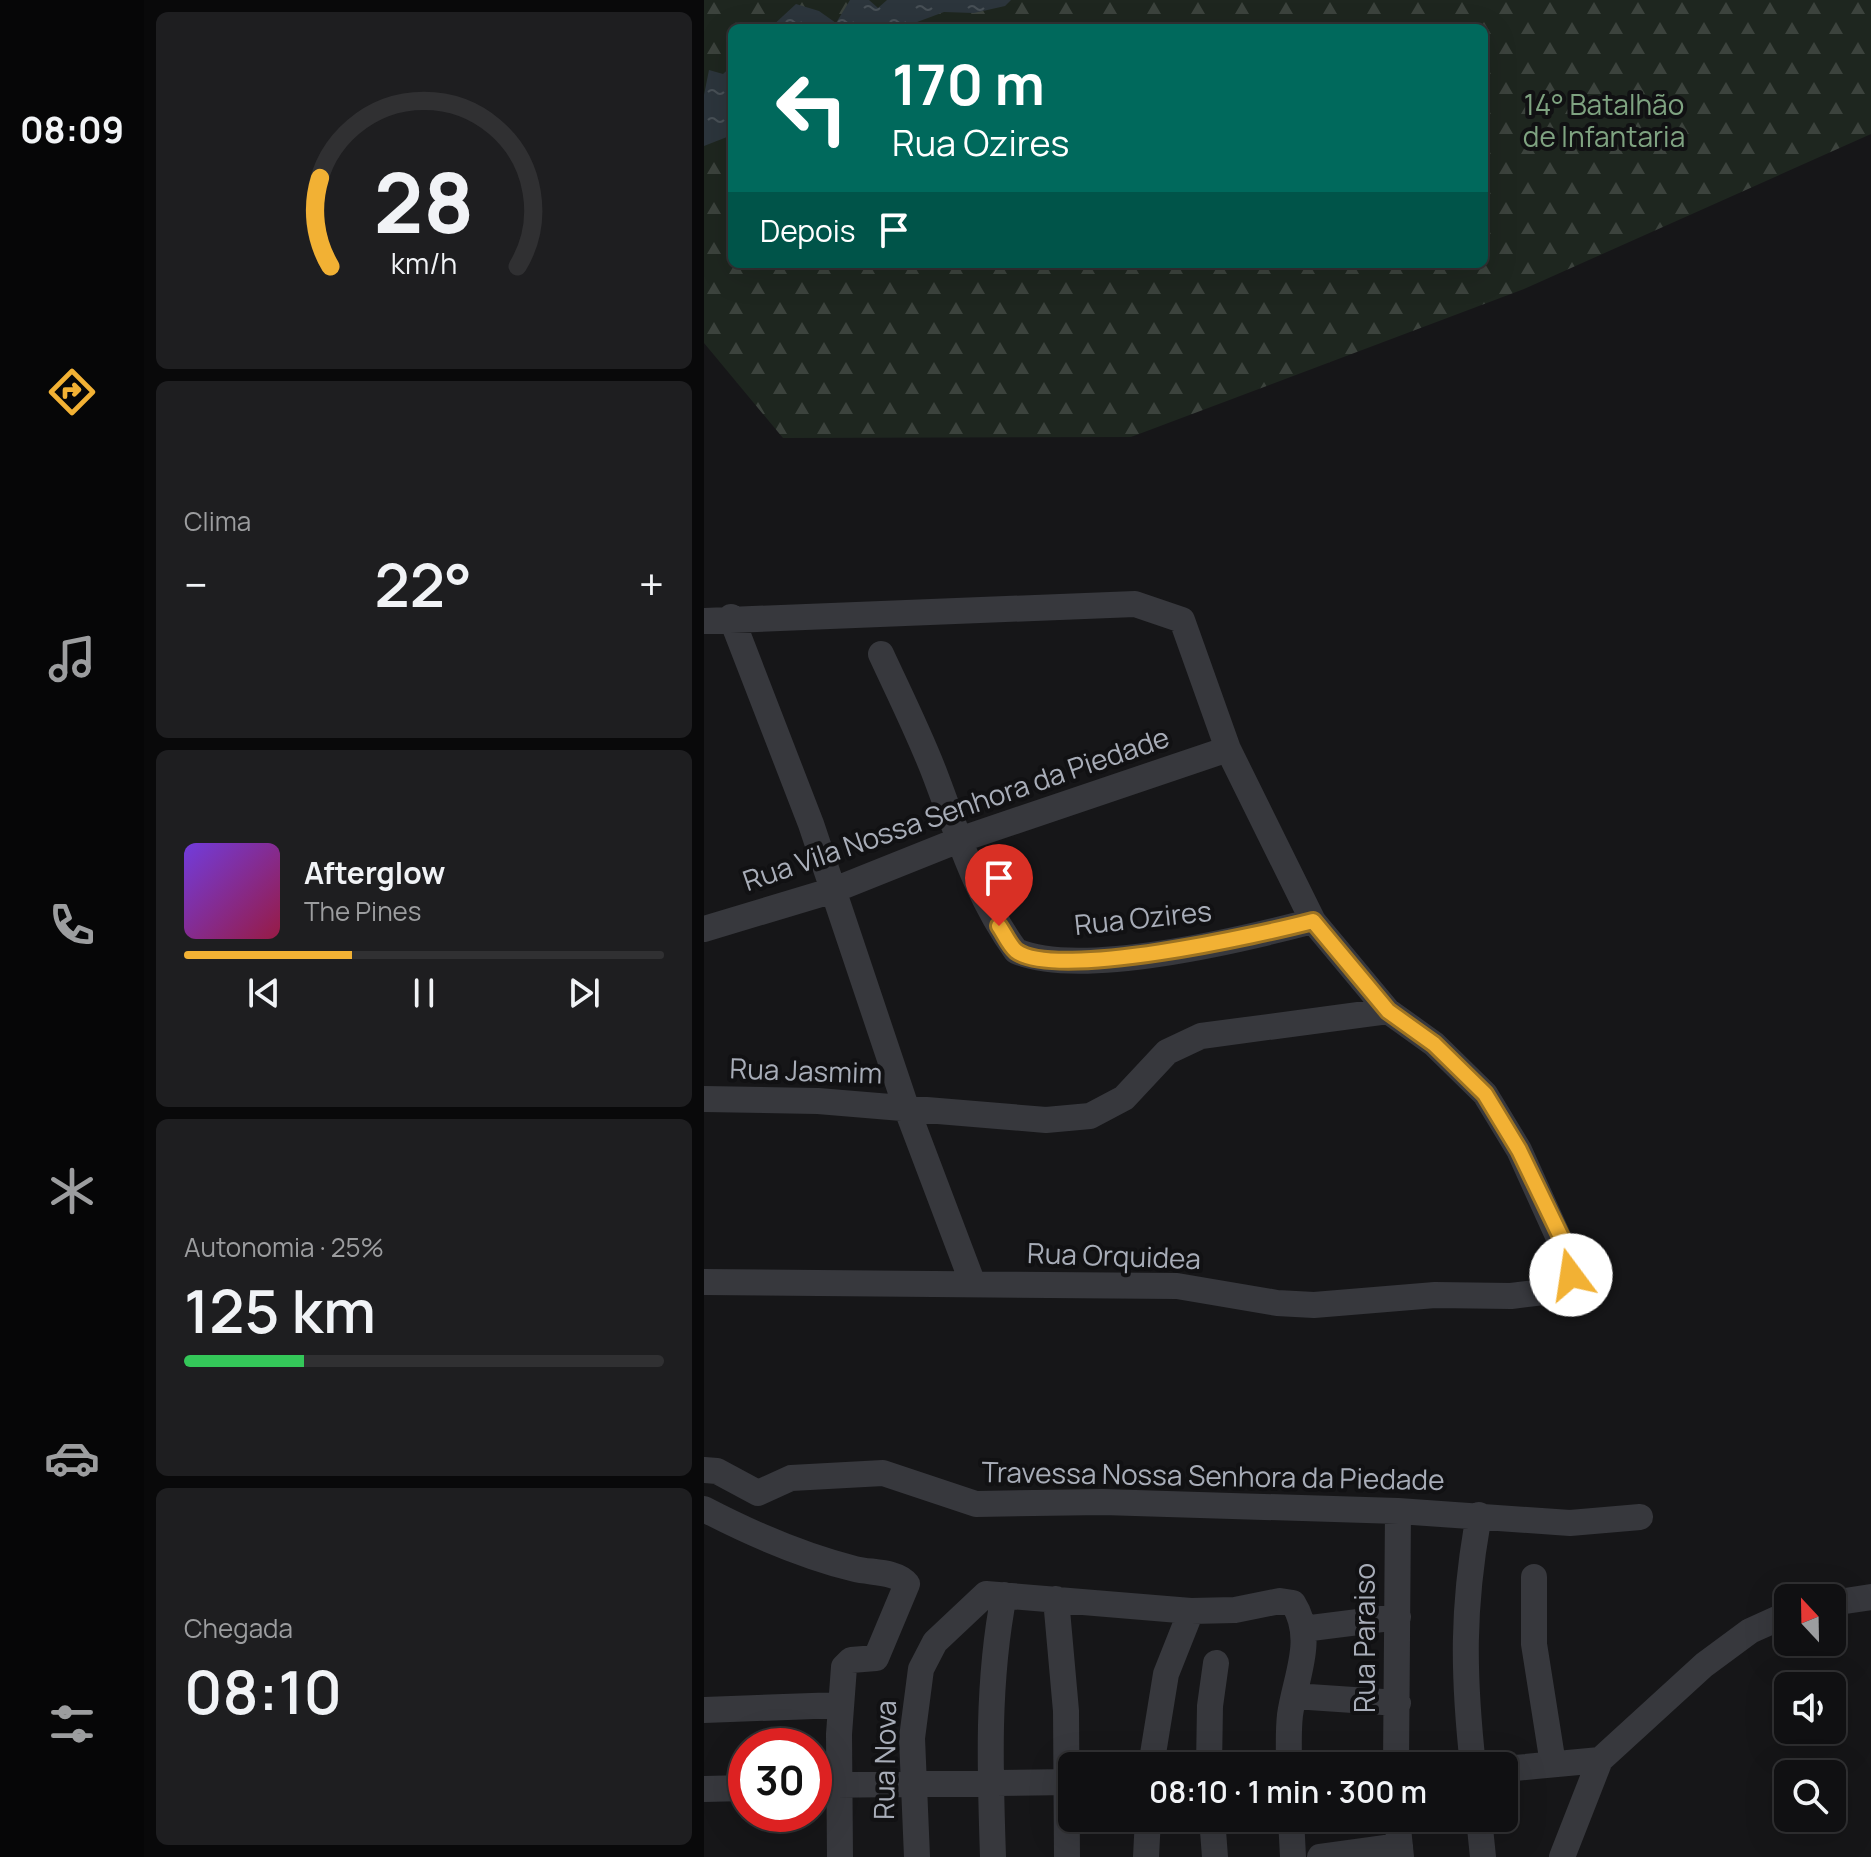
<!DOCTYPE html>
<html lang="pt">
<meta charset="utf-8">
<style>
body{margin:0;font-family:Manrope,sans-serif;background:#1e1e20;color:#f1f3f6;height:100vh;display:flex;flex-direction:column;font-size:30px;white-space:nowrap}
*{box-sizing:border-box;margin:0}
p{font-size:26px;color:#9c9d9f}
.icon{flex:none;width:44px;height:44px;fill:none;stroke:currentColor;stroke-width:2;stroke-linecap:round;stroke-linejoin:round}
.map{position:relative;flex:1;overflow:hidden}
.panel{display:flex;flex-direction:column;gap:12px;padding:12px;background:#09090a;width:560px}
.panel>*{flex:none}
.hud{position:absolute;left:24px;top:24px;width:760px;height:244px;border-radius:12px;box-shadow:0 8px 32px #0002,0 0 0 2px #303032;background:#00695c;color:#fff;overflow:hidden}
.needle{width:52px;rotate:338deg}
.fabs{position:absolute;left:1070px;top:1584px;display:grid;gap:16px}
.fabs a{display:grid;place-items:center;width:72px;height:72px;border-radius:12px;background:#101012;box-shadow:0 8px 32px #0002,0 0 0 2px #303032;font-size:40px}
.speed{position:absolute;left:24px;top:1728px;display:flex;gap:16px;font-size:40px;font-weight:700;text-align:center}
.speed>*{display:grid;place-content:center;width:104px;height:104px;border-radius:50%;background:#101012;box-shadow:0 8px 32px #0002,0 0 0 2px #303032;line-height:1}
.speed .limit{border:12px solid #d22;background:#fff;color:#111}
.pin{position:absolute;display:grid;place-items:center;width:68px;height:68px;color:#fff;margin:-82px -34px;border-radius:50% 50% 50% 0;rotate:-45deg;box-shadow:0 0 8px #0007}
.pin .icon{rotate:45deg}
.me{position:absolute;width:88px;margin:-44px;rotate:346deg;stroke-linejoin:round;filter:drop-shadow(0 0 6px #0008)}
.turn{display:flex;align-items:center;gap:28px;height:168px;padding:0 32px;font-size:36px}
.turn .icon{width:104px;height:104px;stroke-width:2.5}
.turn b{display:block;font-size:56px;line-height:68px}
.then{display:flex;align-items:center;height:76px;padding:0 32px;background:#0003;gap:16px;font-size:30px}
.big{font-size:60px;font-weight:600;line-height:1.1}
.panel .card{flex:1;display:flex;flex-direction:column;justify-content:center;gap:12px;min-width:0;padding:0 28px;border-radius:12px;background:#1e1e20}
.panel .dial{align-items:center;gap:0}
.dial svg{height:208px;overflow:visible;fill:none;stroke:#303032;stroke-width:7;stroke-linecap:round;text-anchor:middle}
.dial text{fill:#f1f3f6;stroke:none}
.song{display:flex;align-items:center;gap:24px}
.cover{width:96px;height:96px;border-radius:12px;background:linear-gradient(135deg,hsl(260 70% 55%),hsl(340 70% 35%))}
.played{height:8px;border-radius:4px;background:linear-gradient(90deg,#f2b134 35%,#303032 35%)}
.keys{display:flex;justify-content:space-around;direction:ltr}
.heat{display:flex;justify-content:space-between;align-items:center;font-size:44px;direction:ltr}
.charge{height:12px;border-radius:6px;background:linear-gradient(90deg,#34c759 25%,#303032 0)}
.trip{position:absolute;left:354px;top:1752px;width:460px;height:80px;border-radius:12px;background:#101012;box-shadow:0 8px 32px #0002,0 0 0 2px #303032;font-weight:600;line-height:80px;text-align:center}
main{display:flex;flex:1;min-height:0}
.tab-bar{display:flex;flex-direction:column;width:144px;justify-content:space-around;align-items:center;background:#060607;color:#9c9d9f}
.tab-bar .icon{width:56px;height:56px}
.tab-bar .current{color:#f2b134}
.tab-bar b{font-size:36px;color:#f1f3f6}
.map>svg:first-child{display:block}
</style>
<main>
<nav class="tab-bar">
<b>08:09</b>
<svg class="icon current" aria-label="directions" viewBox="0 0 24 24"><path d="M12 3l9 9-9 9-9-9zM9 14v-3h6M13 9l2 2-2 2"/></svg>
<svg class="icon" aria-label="music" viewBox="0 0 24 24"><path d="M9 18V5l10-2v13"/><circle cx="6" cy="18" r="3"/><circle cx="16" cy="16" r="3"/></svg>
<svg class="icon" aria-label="phone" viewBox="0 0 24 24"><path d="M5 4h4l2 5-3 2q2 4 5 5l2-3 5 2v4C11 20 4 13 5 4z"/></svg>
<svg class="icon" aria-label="climate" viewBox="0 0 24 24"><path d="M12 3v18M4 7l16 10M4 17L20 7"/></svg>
<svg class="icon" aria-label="car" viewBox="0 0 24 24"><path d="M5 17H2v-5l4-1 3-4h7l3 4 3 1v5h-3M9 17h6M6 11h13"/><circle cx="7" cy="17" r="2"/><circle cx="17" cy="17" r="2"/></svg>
<svg class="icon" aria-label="filters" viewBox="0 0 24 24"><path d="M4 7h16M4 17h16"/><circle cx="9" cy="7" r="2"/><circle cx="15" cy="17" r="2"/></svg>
</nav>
<section class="panel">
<div class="card dial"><svg viewBox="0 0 100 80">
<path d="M14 69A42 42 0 1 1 86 69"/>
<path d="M14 69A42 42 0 0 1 10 35" stroke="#f2b134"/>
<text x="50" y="56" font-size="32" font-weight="700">28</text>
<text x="50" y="72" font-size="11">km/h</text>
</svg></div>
<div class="card"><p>Clima</p>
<div class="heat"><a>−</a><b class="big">22°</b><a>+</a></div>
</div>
<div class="card">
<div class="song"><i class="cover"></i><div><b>Afterglow</b><p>The Pines</p></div></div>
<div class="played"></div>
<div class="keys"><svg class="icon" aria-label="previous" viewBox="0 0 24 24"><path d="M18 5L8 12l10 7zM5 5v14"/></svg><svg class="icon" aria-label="pause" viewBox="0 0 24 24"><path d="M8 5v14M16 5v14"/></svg><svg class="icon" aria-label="next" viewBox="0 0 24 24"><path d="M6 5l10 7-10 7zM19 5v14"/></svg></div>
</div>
<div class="card"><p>Autonomia · 25%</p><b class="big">125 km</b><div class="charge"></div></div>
<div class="card"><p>Chegada</p><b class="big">08:10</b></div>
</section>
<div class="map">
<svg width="1167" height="1857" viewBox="0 0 1167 1857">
<defs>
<pattern id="forest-firs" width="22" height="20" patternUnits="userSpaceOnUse" patternTransform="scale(2)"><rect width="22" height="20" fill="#1e261f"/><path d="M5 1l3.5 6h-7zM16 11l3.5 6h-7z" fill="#3c433d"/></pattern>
<pattern id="water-ripples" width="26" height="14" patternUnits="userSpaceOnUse" patternTransform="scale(2)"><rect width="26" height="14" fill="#2c353c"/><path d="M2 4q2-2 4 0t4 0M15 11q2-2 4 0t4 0" fill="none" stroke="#485056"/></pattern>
</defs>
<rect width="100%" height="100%" fill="#161618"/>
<path fill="url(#forest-firs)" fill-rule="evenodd" d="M0,0H1167V134L820,289L427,437L79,438L0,343ZM28,28H780V264H28Z"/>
<path fill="url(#water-ripples)" d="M146,0H165L174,8L183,0H307L301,6L270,13L240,12L197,28H66L92,4L115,11L132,23Z
M28,66V135L0,146V95L5,70L19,74Z"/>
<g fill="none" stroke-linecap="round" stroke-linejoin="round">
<path stroke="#37383d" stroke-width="26" d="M27,617L107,824L202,1107L269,1284
M0,621L431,604L478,620L524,749L609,921L684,1011L730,1044L781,1094L815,1150L867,1265L862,1285L848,1291L807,1296L731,1295L610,1305L573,1303L473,1286L0,1282
M177,654C195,693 214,731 230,772C253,832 273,898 312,951C376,979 540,939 609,921
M0,929L130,890L255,840L524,749
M0,1099L114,1101L342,1120L386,1116L420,1098L463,1052L497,1036L684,1011
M0,1470L13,1471L54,1493L87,1478L179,1473L272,1504L399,1502L694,1511L866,1523L936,1517
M0,1509C48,1534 99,1556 151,1569C167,1573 193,1571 203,1584L172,1658L147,1660L140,1667L135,1734L136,1857
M830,1577V1644L849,1764
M352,1599L362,1711L363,1857
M1128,1603L1167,1597
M599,1629L694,1617
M590,1696L694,1703
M0,1710L136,1705
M447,1766L462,1674L487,1611
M505,1766L506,1706L512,1663
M692,1766L694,1511
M769,1766C759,1674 758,1607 775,1515
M800,1769L896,1760L1000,1665L1046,1631L1084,1614
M110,1785L368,1782
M0,1789L42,1788
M508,1818L511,1857
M587,1818L589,1857
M693,1818L697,1857
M775,1818L779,1857
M213,1857L208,1738L217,1669L231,1642L282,1594L487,1611L531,1610L576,1601L589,1603C612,1639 591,1678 586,1715C584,1732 585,1749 585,1766
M289,1857C286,1769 283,1682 300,1595
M442,1857L444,1818
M616,1857L696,1846
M858,1857L896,1760"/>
</g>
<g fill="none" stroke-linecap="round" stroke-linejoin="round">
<g stroke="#9d7322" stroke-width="20">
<path id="route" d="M295,926C300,933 305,945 312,951C352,981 559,934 609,921L684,1011L730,1044L781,1094L815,1150L858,1239L867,1265V1275"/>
</g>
<use href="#route" stroke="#f2b134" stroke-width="14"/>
</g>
<g text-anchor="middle" stroke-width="8" stroke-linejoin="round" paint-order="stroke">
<g font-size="28" fill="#7fa381" stroke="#111113">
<text x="900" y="115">14° Batalhão<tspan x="900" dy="32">de Infantaria</tspan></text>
</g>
<g font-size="28" fill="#a8adb8" stroke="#111113">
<text transform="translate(252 809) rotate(-19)" y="10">Rua Vila Nossa Senhora da Piedade</text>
<text transform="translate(439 918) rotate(-6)" y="10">Rua Ozires</text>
<text transform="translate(102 1071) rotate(2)" y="10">Rua Jasmim</text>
<text transform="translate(410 1256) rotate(2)" y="10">Rua Orquidea</text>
<text transform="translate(509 1476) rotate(1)" y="10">Travessa Nossa Senhora da Piedade</text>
<text transform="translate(661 1638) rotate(-90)" y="10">Rua Paraiso</text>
<text transform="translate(181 1760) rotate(-89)" y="10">Rua Nova</text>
</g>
</g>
</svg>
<div class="fabs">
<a><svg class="needle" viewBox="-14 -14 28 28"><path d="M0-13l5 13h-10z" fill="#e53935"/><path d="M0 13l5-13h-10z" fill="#9c9d9f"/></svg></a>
<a><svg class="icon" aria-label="sound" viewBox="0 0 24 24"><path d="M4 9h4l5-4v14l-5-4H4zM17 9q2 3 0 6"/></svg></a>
<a><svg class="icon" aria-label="search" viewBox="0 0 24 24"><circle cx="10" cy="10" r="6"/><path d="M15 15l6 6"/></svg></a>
</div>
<div class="speed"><div class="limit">30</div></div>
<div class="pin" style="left:295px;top:926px;background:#d93025"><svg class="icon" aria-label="arrive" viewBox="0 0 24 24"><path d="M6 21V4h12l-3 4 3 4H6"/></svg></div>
<svg class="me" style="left:867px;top:1275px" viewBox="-20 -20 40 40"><circle r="19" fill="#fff"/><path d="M0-13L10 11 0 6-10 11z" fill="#f2b134"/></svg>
<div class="trip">08:10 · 1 min · 300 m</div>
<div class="hud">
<div class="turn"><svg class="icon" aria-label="left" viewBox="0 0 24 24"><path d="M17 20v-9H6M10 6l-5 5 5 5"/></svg><div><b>170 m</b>Rua Ozires</div></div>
<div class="then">Depois<svg class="icon" aria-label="arrive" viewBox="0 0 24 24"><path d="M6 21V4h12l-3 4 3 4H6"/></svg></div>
</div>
</div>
</main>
